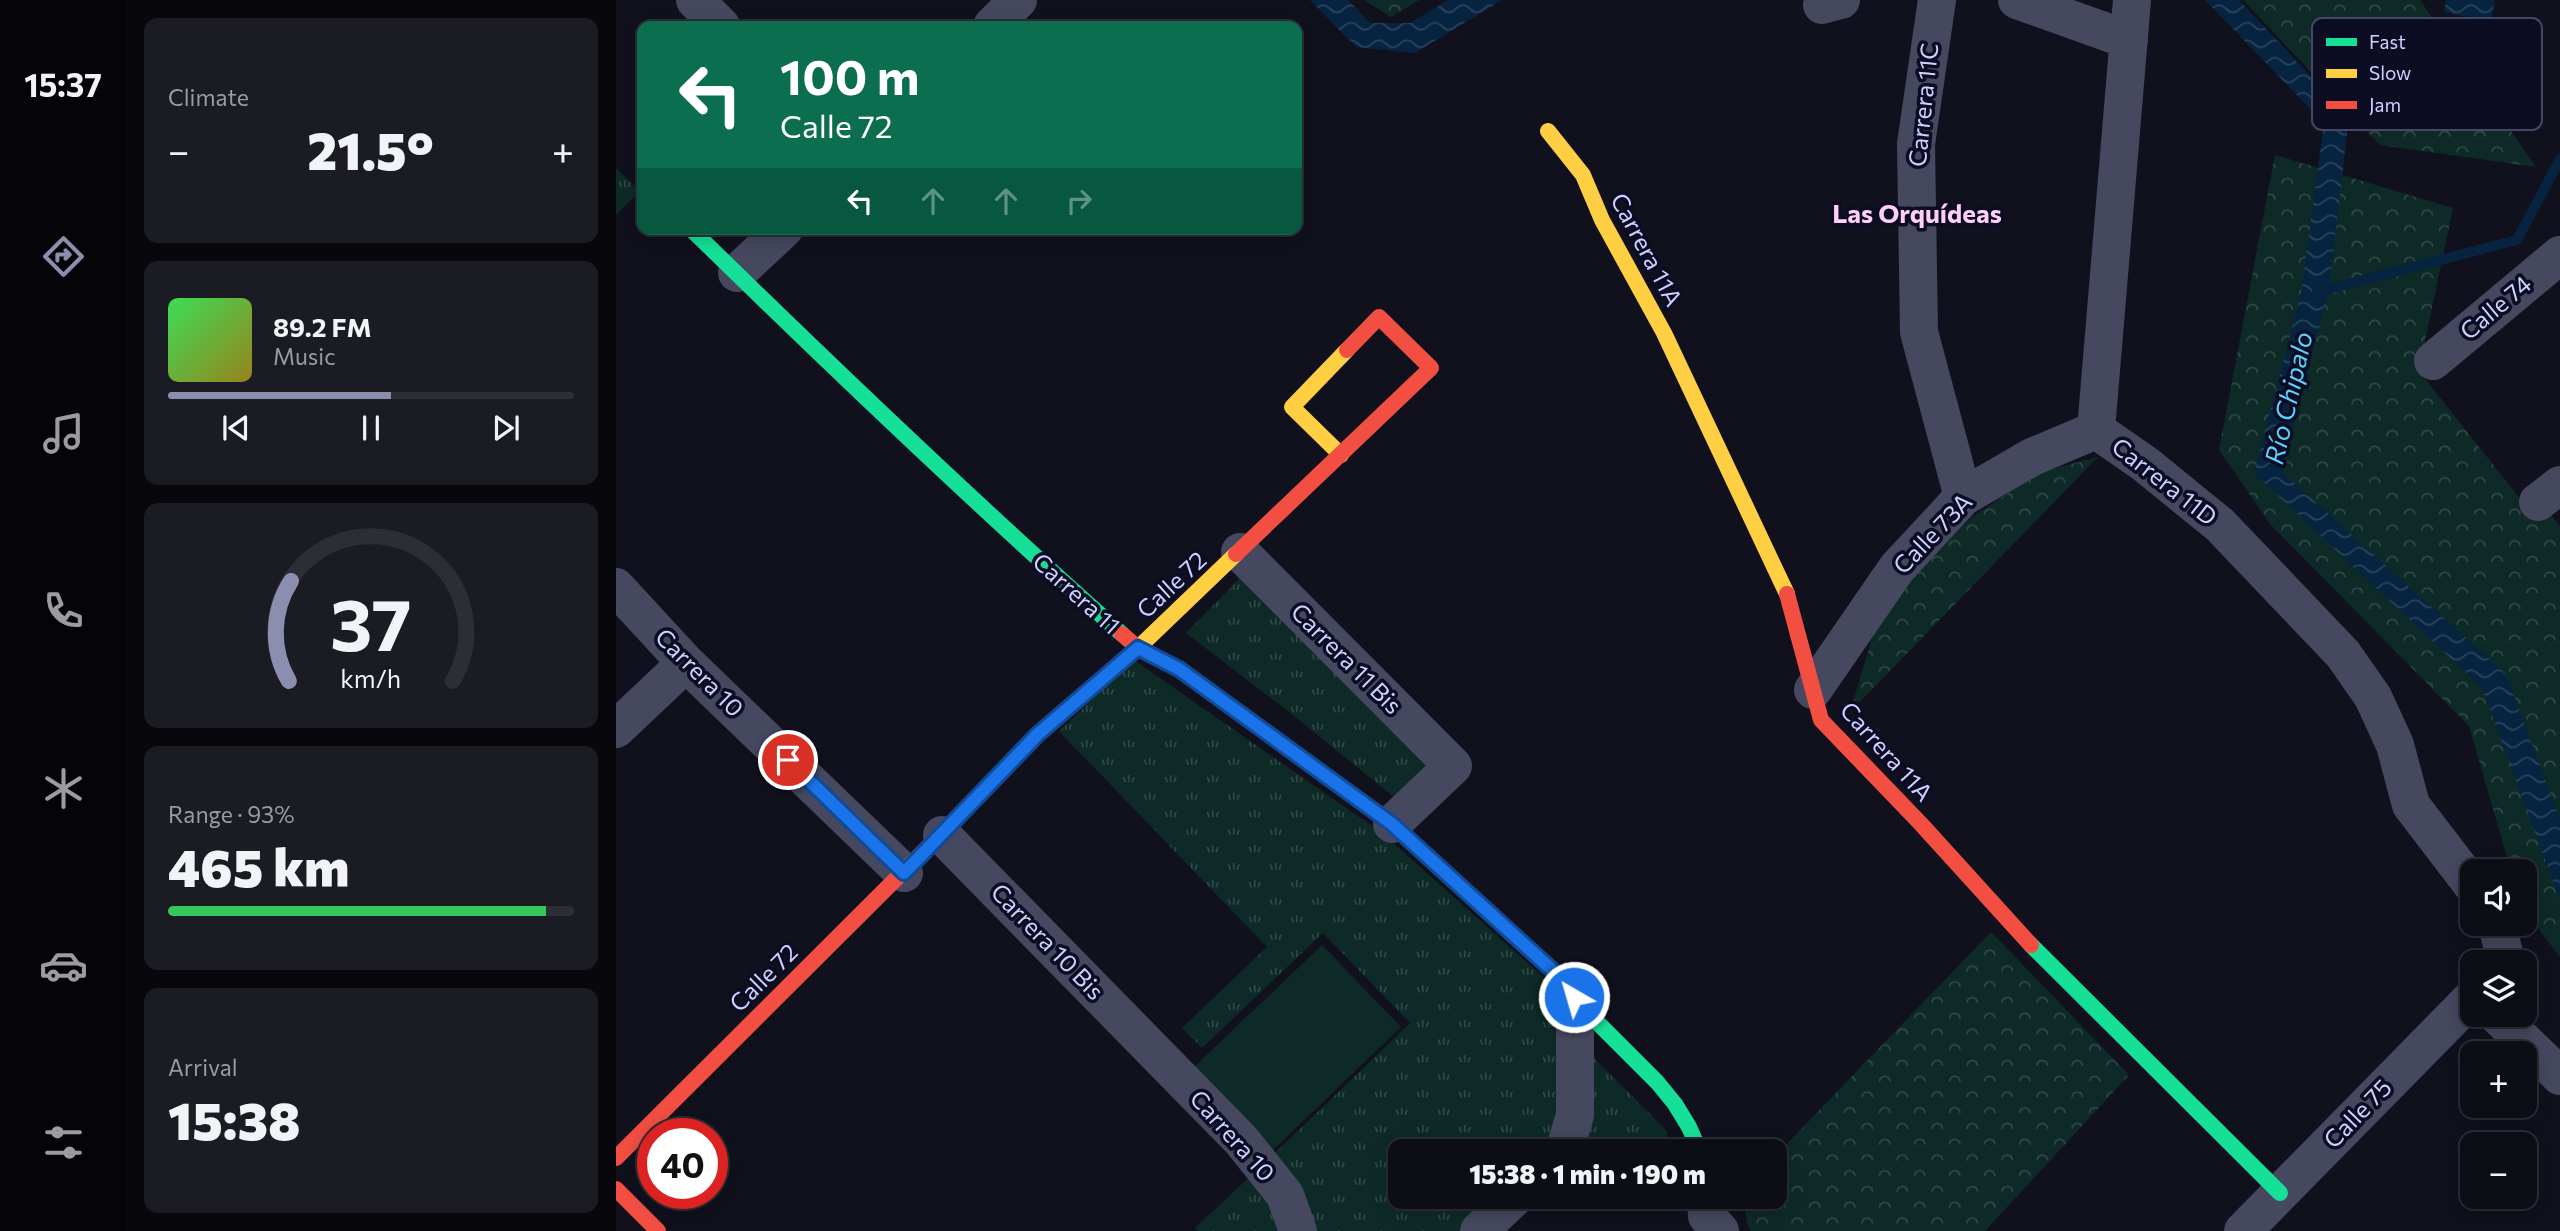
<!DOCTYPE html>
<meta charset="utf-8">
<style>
body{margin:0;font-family:Commissioner,sans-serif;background:#1b1b23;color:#f1f3f6;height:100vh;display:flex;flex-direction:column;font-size:26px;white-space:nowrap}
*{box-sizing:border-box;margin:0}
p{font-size:23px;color:#9a9ca1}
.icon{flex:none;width:38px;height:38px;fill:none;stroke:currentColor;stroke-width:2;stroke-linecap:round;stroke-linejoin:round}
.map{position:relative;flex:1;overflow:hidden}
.sheet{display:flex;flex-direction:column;gap:18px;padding:18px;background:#07070c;width:490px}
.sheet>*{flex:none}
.banner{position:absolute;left:21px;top:21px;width:665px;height:214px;border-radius:14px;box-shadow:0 4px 18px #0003,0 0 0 2px #2d2d35;background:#0b6e4f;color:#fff;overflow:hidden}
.tools{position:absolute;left:1844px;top:859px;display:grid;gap:14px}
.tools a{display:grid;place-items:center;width:77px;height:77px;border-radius:14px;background:#0d0d16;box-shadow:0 4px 18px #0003,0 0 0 2px #2d2d35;font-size:35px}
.speed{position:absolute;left:21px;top:1118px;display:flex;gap:14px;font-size:35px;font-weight:700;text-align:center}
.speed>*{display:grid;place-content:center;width:91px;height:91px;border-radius:50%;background:#0d0d16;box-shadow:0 4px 18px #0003,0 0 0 2px #2d2d35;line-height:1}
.speed .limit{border:10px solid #d22;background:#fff;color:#111}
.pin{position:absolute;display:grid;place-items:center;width:60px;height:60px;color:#fff;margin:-30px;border:4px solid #fff;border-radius:50%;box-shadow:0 2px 7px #0007}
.me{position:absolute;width:77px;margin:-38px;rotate:322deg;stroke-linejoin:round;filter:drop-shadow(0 0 5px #0008)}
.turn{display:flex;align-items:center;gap:24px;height:147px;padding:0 28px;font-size:32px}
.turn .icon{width:91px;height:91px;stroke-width:2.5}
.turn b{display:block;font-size:49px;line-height:60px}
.lanes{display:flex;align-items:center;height:66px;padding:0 28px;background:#0003;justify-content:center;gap:35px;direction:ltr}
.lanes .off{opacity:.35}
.big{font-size:52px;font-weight:800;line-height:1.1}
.sheet .tile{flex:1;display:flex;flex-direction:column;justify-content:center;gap:10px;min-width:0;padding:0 24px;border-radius:14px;background:#1b1b23}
.sheet .dial{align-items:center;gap:0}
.dial svg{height:182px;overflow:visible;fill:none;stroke:#2d2d35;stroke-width:7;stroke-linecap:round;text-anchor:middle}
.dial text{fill:#f1f3f6;stroke:none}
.song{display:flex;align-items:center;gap:21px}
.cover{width:84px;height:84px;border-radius:10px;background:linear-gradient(135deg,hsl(130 70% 55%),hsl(50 70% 35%))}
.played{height:7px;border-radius:4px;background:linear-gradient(90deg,#8c8eb0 55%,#2d2d35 55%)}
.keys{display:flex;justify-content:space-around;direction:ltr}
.heat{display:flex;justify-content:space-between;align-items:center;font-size:38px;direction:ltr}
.charge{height:10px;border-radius:5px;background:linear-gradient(90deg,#34c759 93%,#2d2d35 0)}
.trip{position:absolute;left:772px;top:1139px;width:399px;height:70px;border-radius:14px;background:#0d0d16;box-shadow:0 4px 18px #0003,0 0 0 2px #2d2d35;font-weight:800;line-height:70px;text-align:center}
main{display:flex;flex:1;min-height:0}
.menu{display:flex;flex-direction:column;width:126px;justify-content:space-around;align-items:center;background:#050509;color:#9a9ca1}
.menu .icon{width:49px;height:49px}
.menu .on{color:#8c8eb0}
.menu b{font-size:32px;color:#f1f3f6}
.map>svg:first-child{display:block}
</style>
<main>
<nav class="menu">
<b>15:37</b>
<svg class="icon on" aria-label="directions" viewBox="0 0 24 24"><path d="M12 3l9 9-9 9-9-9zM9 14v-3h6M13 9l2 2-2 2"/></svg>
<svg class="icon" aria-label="music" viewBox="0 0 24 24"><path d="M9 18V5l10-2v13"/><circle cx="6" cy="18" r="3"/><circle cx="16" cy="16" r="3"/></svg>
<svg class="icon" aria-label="phone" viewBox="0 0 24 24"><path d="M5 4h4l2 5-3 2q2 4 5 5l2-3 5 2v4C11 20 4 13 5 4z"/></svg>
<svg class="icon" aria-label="climate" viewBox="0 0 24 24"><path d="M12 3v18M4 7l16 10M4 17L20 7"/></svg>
<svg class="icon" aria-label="car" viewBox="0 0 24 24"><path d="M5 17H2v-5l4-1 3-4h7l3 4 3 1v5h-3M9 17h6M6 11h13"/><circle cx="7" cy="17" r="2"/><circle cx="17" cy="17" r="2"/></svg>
<svg class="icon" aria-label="filters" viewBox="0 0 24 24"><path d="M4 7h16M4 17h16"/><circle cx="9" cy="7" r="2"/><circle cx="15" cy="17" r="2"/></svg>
</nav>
<section class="sheet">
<div class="tile"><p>Climate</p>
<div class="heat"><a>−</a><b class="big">21.5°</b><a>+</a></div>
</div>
<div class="tile">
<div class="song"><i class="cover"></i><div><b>89.2 FM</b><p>Music</p></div></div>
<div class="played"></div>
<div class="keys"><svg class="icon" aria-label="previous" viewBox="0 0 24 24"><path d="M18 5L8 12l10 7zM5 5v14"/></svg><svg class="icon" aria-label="pause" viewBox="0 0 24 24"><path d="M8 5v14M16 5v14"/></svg><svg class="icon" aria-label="next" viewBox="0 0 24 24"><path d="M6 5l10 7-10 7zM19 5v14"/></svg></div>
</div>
<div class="tile dial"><svg viewBox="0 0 100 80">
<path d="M14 69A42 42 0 1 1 86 69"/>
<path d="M14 69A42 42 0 0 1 15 25" stroke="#8c8eb0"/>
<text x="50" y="56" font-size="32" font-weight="700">37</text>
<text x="50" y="72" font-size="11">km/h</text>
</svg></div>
<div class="tile"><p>Range · 93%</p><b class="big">465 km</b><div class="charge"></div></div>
<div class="tile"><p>Arrival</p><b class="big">15:38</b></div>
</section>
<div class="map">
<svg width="1944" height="1231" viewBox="0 0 1944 1231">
<defs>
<pattern id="grass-tufts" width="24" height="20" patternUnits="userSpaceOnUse" patternTransform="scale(1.75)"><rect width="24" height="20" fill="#0e2a26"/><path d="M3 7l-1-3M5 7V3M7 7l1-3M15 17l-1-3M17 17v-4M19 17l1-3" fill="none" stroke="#304847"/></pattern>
<pattern id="forest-crowns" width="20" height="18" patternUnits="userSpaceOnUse" patternTransform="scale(1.75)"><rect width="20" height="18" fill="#0e2a26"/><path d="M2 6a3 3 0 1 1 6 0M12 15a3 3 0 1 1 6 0" fill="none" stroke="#304847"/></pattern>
<pattern id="water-waves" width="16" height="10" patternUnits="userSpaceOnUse" patternTransform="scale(1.75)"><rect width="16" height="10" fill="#062440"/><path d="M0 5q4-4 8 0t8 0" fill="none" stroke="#29435d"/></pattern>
</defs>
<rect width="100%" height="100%" fill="#11111e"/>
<path fill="url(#grass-tufts)" d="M0,168L24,191L0,215Z
M628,574L815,771L783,801L677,715L570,633Z
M518,660L766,833L953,1000L937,1152H784V1197H889L854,1231H693L657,1155L794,1023L707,933L586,1048L566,1028L651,947L443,731Z
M976,1056L1051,1131L1054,1151L958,1152Z
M642,1169L679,1231H582L579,1228Z"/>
<path fill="url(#forest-crowns)" d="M748,0H803L775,17Z
M1627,0H1804L1920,167L1764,145Z
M1659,155L1837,208L1804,364L1810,380L1921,520L1933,513L1944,526V957L1909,911V872L1895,871L1853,726L1655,525L1603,450Z
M1482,457L1234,712L1257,635L1295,578L1356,517L1424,472Z
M1375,932L1513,1075L1369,1231H1135L1132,1226L1127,1197H1158L1159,1156Z"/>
<path fill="#0e2a26" d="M706,945L785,1027L656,1151L577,1068Z"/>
<path fill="url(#water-waves)" d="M694,0H732L754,23H794L832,0H886L799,53L740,47Z
M1589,0H1623L1733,117L1713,289L1666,472L1890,674L1944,820V900L1866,688L1638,473L1685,293L1708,123Z
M1830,0H1879L1875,22L1828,12Z"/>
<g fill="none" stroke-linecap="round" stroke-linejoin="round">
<path stroke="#062440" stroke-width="10" d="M1701,292L1901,240L1944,159"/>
<path stroke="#45485f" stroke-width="38" d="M79,0L105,26
M1321,0L1300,144L1303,332L1347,497
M1401,0L1513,40
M1516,0L1480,430L1529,464L1604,525L1727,654L1757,697L1779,745L1795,805L1857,886
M1206,5L1225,0
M376,26L402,0
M121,273L168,229
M1817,361L1944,255
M1922,502L1944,485
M624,552L837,766L776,824
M0,587L70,663L288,873
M1197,690L1281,568L1347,497L1416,457L1480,430
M0,729L70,663
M326,835L625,1140L669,1195L682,1231
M1881,924L1890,962
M1881,1015L1944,1076
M948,1152L959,1115V997
M1090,1197L1091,1216L1104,1231
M863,1231L899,1197
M1627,1231L1857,997"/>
<path stroke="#16e098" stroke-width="16" d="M75,229C216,367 358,503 506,634
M743,800L776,824L947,980L981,1022L1041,1082L1059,1104L1073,1127L1084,1152
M1415,945L1664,1193"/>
<path stroke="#ffcf43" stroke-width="16" d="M932,131L967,175L986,220L1048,333L1171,594
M725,455L676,407L731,350
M343,816L422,734L522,648L620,554"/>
<path stroke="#f24e42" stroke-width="16" d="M620,554L815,368L763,317L731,350
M1171,594L1205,720L1305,824L1415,945
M506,634L522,648L563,669L743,800
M0,1158L343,816
M0,1189L42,1231"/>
</g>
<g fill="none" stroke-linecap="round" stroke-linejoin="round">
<g stroke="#114b97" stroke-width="18">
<path id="route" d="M172,760L288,873L422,734L522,648L563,669L776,824L947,980L958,997"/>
</g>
<use href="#route" stroke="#1a73e8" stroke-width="12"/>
</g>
<g text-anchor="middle" stroke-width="7" stroke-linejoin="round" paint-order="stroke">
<g font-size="24" fill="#ced1ff" stroke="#0c0c23">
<text transform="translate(1308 105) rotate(-84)" y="8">Carrera 11C</text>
<text transform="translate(1030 250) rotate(62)" y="8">Carrera 11A</text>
<text transform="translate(1880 308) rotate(-40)" y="8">Calle 74</text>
<text transform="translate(1548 482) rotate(38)" y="8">Carrera 11D</text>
<text transform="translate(1317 534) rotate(-46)" y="8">Calle 73A</text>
<text transform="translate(556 585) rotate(-43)" y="8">Calle 72</text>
<text transform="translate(460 594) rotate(42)" y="8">Carrera 11</text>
<text transform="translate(730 659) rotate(45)" y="8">Carrera 11 Bis</text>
<text transform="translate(83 673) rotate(45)" y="8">Carrera 10</text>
<text transform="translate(1270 752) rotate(48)" y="8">Carrera 11A</text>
<text transform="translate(431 942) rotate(46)" y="8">Carrera 10 Bis</text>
<text transform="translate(148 978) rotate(-45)" y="8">Calle 72</text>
<text transform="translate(1742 1114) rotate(-46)" y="8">Calle 75</text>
<text transform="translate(616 1136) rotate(48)" y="8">Carrera 10</text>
</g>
<g font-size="26" font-weight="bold" fill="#ffd0f6" stroke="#0c0c23">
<text x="1301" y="223">Las Orquídeas</text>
</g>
<g font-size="26" font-style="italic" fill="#5cd0ff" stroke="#0c0c23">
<text transform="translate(1673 398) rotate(-77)" y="9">Río Chipalo</text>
</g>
</g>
<rect x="1696" y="18" width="230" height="112" rx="10" fill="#0c0c23" stroke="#464765" stroke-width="2"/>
<rect x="1710" y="38" width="31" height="8" fill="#16e098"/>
<rect x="1710" y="69" width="31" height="9" fill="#ffcf43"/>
<rect x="1710" y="101" width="31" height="8" fill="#f24e42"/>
<g font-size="19" fill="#ced1ff">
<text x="1753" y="49">Fast</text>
<text x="1753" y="80">Slow</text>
<text x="1753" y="112">Jam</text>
</g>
</svg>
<div class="tools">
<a><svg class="icon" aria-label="sound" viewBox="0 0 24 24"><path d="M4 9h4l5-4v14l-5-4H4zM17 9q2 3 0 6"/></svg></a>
<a><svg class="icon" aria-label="layers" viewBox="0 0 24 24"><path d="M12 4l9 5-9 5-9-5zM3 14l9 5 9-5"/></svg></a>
<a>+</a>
<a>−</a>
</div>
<div class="speed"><div class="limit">40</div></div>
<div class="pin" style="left:172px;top:760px;background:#d93025"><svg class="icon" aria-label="arrive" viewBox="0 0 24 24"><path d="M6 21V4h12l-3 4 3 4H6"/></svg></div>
<svg class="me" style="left:958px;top:997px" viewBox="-20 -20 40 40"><circle r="17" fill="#1a73e8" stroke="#fff" stroke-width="3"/><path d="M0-11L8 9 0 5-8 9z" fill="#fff"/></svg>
<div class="trip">15:38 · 1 min · 190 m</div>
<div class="banner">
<div class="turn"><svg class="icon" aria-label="left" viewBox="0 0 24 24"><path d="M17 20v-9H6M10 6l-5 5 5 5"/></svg><div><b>100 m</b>Calle 72</div></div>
<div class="lanes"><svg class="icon" aria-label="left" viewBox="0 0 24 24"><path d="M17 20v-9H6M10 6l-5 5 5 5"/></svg><svg class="icon off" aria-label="ahead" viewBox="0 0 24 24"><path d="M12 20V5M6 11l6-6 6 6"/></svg><svg class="icon off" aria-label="ahead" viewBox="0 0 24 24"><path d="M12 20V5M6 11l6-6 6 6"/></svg><svg class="icon off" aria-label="right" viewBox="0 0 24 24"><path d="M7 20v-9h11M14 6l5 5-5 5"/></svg></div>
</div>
</div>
</main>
